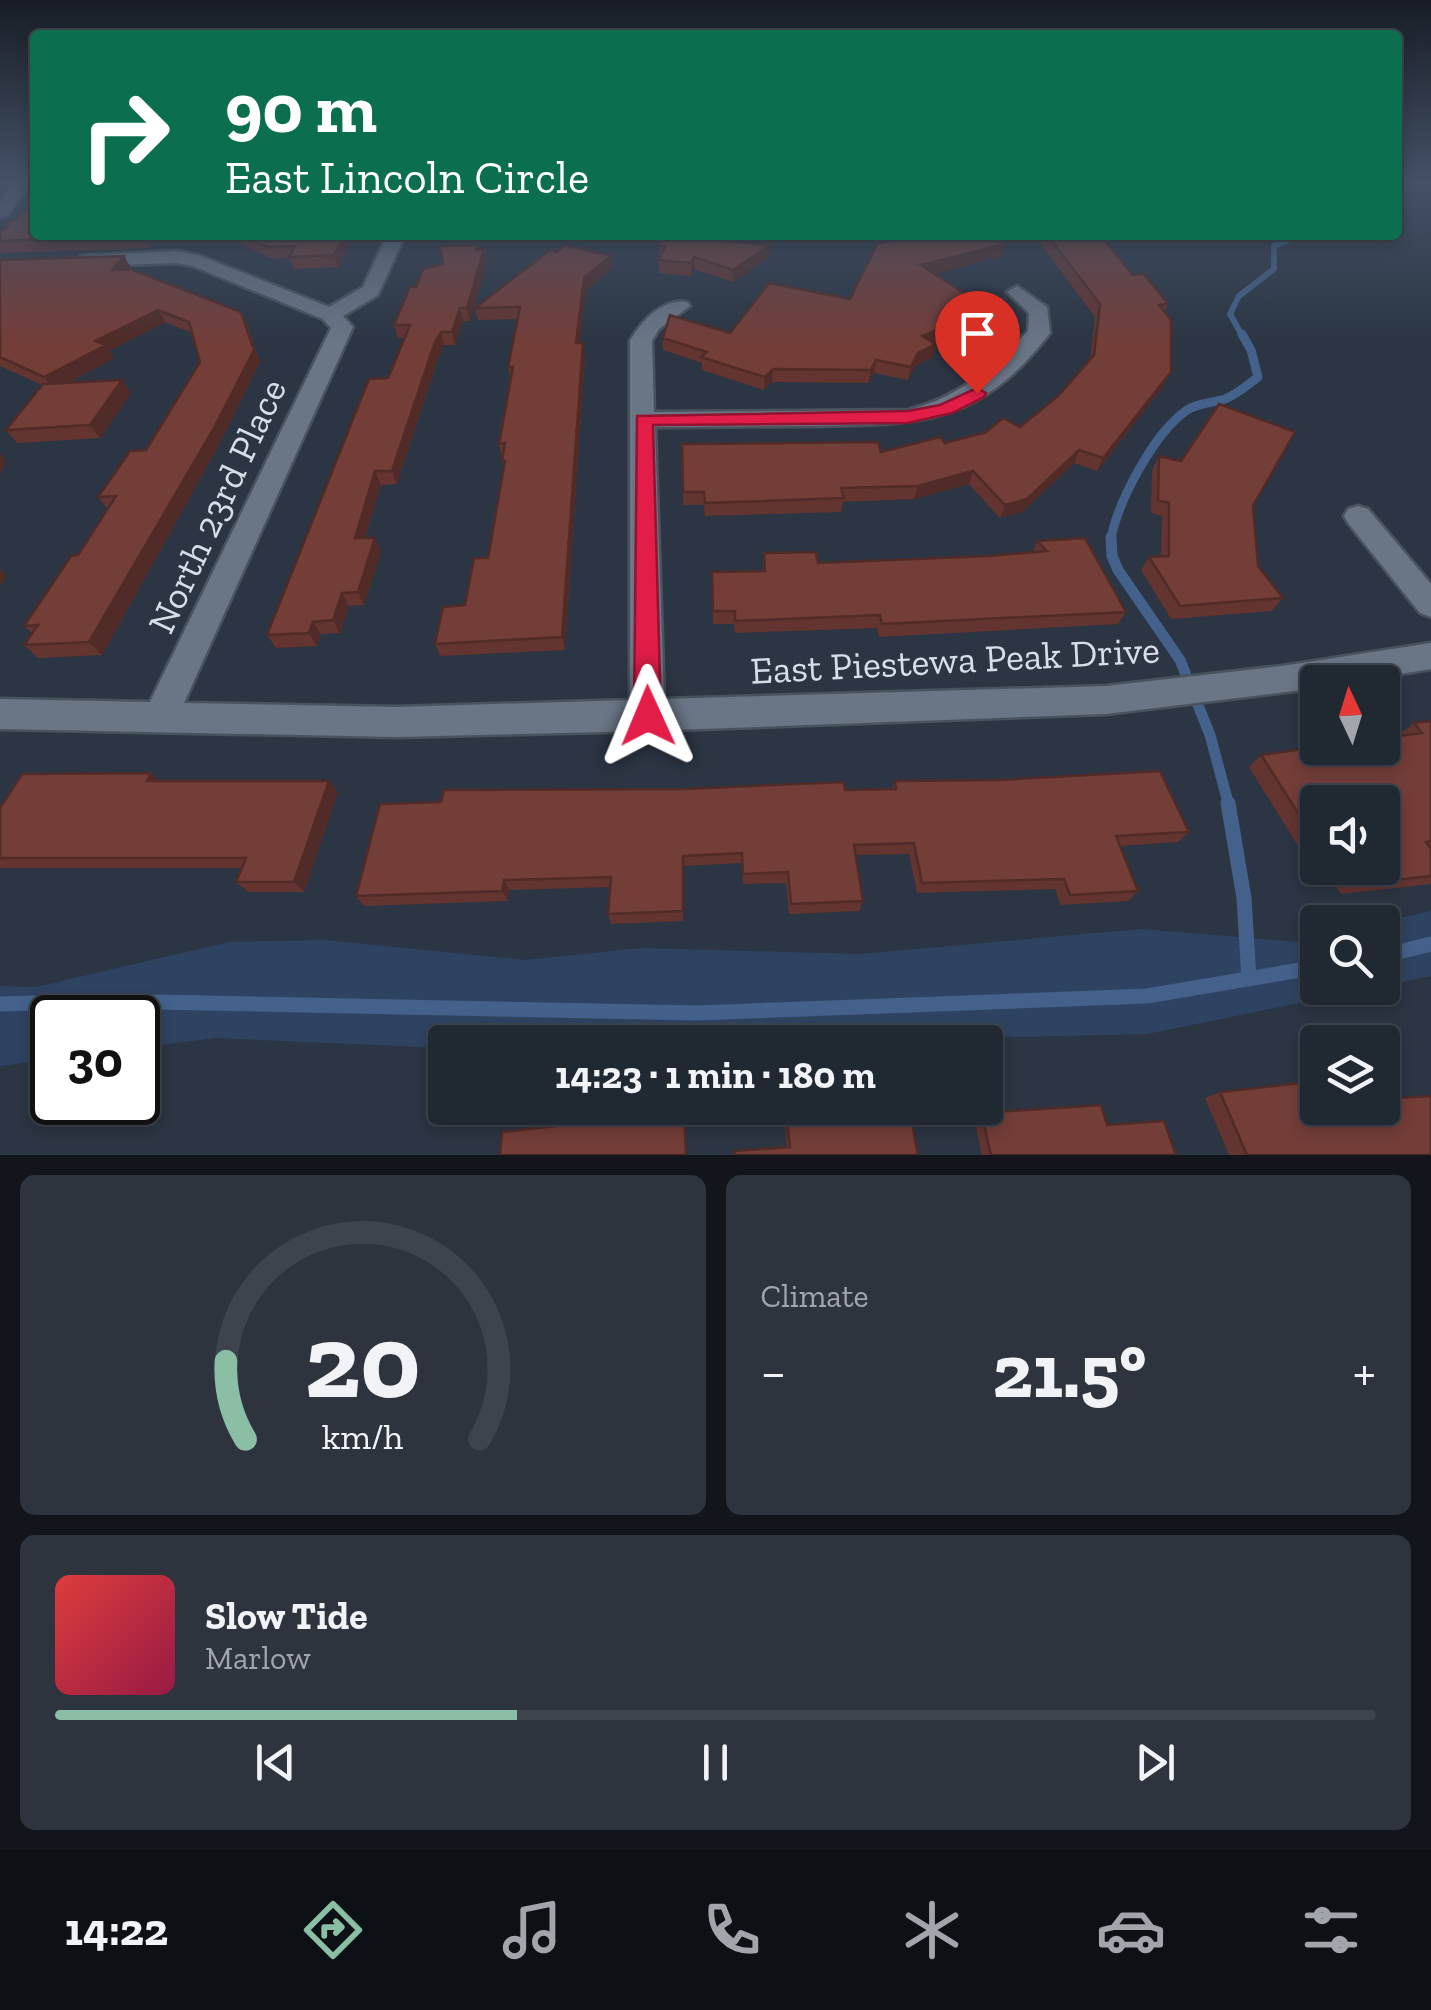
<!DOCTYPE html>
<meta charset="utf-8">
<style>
body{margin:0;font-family:"Zilla Slab",serif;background:#2d343e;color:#f1f3f6;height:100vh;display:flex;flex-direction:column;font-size:38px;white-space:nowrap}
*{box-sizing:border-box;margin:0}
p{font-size:32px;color:#a2a6ac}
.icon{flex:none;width:55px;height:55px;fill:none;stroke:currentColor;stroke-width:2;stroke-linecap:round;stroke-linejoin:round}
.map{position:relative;height:1155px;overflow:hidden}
.sheet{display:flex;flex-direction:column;gap:20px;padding:20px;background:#12161c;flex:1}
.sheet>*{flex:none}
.banner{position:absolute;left:30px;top:30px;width:1372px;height:210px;border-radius:10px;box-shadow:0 5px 15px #0003,0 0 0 2px #3d444d;background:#0b6e4f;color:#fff;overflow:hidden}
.needle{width:65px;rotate:356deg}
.controls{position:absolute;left:1300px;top:665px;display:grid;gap:20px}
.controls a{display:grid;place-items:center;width:100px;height:100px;border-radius:10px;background:#202832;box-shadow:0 5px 15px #0003,0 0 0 2px #3d444d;font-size:50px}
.speed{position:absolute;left:30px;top:995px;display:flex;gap:20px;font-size:50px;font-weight:700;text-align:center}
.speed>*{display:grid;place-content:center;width:130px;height:130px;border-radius:50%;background:#202832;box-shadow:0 5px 15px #0003,0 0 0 2px #3d444d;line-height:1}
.speed .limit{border:5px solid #111;border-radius:15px;background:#fff;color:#111}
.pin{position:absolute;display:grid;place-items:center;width:85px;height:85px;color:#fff;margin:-102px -42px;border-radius:50% 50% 50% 0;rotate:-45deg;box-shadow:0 0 10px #0007}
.pin .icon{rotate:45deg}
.me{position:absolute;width:110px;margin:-55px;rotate:359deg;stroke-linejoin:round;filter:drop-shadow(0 0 8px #0008)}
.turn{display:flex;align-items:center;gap:35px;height:210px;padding:0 30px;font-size:45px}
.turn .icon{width:130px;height:130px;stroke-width:2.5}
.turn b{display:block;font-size:70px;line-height:85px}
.big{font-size:75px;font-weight:800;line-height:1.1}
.sheet .tile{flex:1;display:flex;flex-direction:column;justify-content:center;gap:15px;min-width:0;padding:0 35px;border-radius:15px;background:#2d343e}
.sheet .dial{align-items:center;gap:0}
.dial svg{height:260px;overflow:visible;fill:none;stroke:#3d444d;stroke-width:7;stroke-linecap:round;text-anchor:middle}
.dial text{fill:#f1f3f6;stroke:none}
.song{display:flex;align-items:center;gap:30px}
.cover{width:120px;height:120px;border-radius:15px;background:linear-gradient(135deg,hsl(0 70% 55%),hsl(340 70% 35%))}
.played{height:10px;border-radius:5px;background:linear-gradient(90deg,#8abfa5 35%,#3d444d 35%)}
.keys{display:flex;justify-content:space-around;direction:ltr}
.heat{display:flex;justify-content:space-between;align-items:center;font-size:55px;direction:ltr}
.sheet .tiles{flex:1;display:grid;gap:20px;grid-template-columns:1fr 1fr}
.tile:last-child{grid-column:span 2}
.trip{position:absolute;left:428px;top:1025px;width:575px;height:100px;border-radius:10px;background:#202832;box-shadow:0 5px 15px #0003,0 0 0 2px #3d444d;font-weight:800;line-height:100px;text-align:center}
.dock{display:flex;height:160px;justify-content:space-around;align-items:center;background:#0d1014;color:#a2a6ac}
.dock .icon{width:70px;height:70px}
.dock .selected{color:#8abfa5}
.dock b{font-size:45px;color:#f1f3f6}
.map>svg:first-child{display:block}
</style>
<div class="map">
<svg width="1431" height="1155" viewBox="0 0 1431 1155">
<rect width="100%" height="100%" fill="#2b3543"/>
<path fill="#2e4361" d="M1431,911V976L1383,986L1381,922Z
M1141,929L1298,942L1317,938L1318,988H1373L1147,1034L785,1042H445V1048L215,1038L138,1048V1018H52V1059L0,1066V986L36,987L229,942L324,940L525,960L641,948L859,954Z"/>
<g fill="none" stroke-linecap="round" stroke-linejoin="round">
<path stroke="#43618a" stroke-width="6" d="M1243,337L1230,314L1239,296L1274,269V246L1300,235"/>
<path stroke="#43618a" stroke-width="9" d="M1111,539C1118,501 1154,433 1187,410C1198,403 1212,403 1225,399C1237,394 1248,385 1258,377L1251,350L1242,334"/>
<path stroke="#43618a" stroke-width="11" d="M1111,537L1112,556L1118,570L1180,660L1210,735L1229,806"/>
<path stroke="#43618a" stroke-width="15" d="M1228,803L1244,898L1249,979
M1382,956L1431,944
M0,1004L104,1001L699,1013L1147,996L1318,967"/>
<g stroke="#4a525e" stroke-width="5">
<path id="street" d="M16,181H33L6,216L0,217V201Z
M387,235H405L378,295L343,316L353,327L184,703L397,707L630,700V341C641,321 663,298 687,302L690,306L659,329L652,341L654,412L908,410C959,397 992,368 1028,331L1029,313L1007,292L1017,286L1047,307L1050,333C978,427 918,424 810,426C758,426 706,427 655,427L664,699L1106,686L1282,666L1431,643V669L1351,682H1318V688L1106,714L647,731L397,737L0,729V699L150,702L331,328L323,319L193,266L177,263L88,266L78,260L81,256L177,251L198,255L329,307L363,287Z
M1358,506L1368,509L1431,584V617L1420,613L1348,523L1344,516L1348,509Z"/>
</g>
<use href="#street" fill="#6a7686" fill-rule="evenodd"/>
</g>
<path fill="#633430" d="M0,232L161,235L149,248L0,253Z
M228,235H354L338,267L294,269L289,258L273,259L229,238Z
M1038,235H1100L1133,275L1168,304L1165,312L1171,372L1164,385L1097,471L1074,463L1022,512L1000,518L969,484L914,499L843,502L841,512L705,516L704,505H683L682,444L881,452L945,443L1020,427L1059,395L1090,360L1095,317L1037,239Z
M877,244L1001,256L934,274L986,322L934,343L933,357L915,366L908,380L874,373L868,383L772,382L764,390L702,370V363L663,350V338L730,333L850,299Z
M659,245H770L769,257L733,282L694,269L691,276L659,273Z
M484,249L487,262L470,321H463L455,345H444L439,355L397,484L381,485L365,538H375L381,551L364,605L349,606L340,633L321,634L317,646L276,648L267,635L388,378L405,338H398L394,325L416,287L443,264L478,250Z
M557,252L611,256L612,268L586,290L579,343L585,356L565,650L440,656L435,644L465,605L488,558L504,469L499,444L511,380L508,367L517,319L478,320L475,308Z
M124,256L131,268L247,324L260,362L221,441L102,655L38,658L24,645L32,633L24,626L78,555L108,509L98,497L146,450L200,362L192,333L165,322L109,351L114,358L68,383L131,393L100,438L17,443L6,430L42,385L0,366V260Z
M1159,456L1253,506L1258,566L1283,598L1272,611L1171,619L1141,570L1149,557L1161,556L1162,516L1151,513L1152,470Z
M1037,541L1126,612L1118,624L879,637L877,628L735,633L734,624H713L712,572L763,571L764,553L818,563L988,556L1033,552Z
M1431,721V884L1341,894L1324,868H1382L1318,802V861L1308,862L1249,767L1261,755L1399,735L1414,723Z
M151,773L159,781L338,792L304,892H248L236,882L242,868H0V808Z
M895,781L1189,832L1178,842L1120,846L1138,891L1128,901L1061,905L1055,889L917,893L909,854L856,855L863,901L859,911L789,914L786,883L743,884L741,863L683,866V921L611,924L608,914L610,887L509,890L508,901L364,906L356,896L845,790L892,789Z
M1220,1092L1431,1155H1229L1205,1098Z
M981,1113L1107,1125L1176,1155H982L974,1118Z
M787,1121L918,1155L787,1147L785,1126Z"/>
<path fill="#502b27" d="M144,235H161L149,248L143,236Z
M344,235H354L338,267L334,255Z
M1005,244L1001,256L919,278L921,265Z
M770,245L769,257L733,282V270Z
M484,249L487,262L470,321L467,308Z
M124,256L131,268L112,270Z
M611,256L612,268L586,290L578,356L576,343L584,278Z
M694,257V269L691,276V263Z
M460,308L463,321L455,345L452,332Z
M158,310L165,322L109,351L114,358L54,390L44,377L95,341Z
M990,310L986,322L919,349L922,336Z
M241,312L260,362L221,441L102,655L89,642Z
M441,332L444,345L439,355L397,484L392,471L435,342Z
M583,343L585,356L565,650L562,637Z
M936,344L933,357L915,366L908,380L911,367L918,353Z
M876,360L874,373L868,383L871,370Z
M773,369L772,382L764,390L765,377Z
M1171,372L1164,385L1097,471L1103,458Z
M122,380L131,393L100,438L90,425Z
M1079,450L1074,463L1022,512L1000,518L1005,505Z
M0,453L6,460L0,476Z
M375,471L381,485L361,551L355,538Z
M973,471L969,484L914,499L918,486Z
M375,538L381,551L364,605L358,592Z
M0,569L7,576L0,586Z
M342,593L349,606L340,633L333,620Z
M313,622L321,634L317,646L309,633Z
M151,773L163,785L147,781Z
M329,781L338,792L304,892L294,882Z
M504,880L509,890L508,901L502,891Z"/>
<path fill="#733d38" stroke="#502b27" stroke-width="2.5" d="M35,202V235H144L0,241V232Z
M242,235H344L334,255L289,257L295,246L268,247Z
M917,235H990L1005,244L921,265L990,310L922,336L936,344L918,353L911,367L876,360L871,370L773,369L765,377L701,357L707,352L663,338L670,315L730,333L769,283L850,299L877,244Z
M1047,235H1100L1133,275L1144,274L1168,304L1159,305L1171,320V372L1103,458L1079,450L1027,499L1005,505L973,471L918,486L841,488L844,498L705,503L704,492H683L682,444L878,442L881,452L940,437L945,443L986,432L1003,418L1020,427L1059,395L1094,355L1100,304Z
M661,236L770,245L733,270L694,257L691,263L658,260L665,247L659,245Z
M477,245L476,250L484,249L467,308H460L452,332H441L435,342L392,471H375L355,538H375L358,592L342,593L333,620L313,622L309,633L267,635L369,379L388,378L410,325H394L410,287H416L423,269L443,264L440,246Z
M565,245L611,256L584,278L576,343H583L562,637L435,644L443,607L465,605L474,558H488L505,461H502L505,443L499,444L513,367H508L520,307L475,308L550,250L557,252Z
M124,256L112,270L130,269L241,312L254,350L214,428L89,642L24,645L38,625L24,626L71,556L78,555L116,496L98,497L130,451L146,450L200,362L189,322L158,310L95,341L106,345L44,377L0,357V260Z
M122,380L90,425L6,430L43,384Z
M1219,404L1295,432L1253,506L1258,566L1283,598L1180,606L1149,557L1169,556V503L1158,500L1159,456L1181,461Z
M1085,538L1126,612L882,624L880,615L735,621V611H713L712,572L765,571L764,553L816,552L818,563L988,556L1047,551L1037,541Z
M1431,721V841L1426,842L1431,849V876L1356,884L1345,868H1382V802H1318V844L1261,755L1318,747L1382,748V738L1422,733L1414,723Z
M1160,771L1189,832L1116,836L1138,891L1070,895L1064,879L922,883L914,843L854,845L863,901L791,904L788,872L743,874L742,853L683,856V911L608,914L611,877L504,880L502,891L356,896L380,804L441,802L444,790L683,789L844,782L845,790L896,789L895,781L999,780Z
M151,773L147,781H329L294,882H236L246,858H0V808L22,774Z
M1382,1073H1385L1399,1098L1431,1096V1155H1247L1220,1092L1318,1081V1108H1382Z
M1101,1105L1107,1125L1164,1121L1176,1155H991L981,1113Z
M909,1109L918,1155H735L734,1151L790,1147L787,1121Z
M684,1112L686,1155H500L502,1132Z"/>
<linearGradient id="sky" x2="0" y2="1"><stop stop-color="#181d25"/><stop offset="0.53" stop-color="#445166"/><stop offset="1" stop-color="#445166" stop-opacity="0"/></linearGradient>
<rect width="1431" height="343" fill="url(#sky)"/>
<path fill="#e11d48" stroke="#92132f" stroke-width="2.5" d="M977,388L986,393L984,397L952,413L908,423L653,425L661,716L657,724L648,727L638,724L634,716L637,416L908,411L940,405Z"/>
<g text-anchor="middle" stroke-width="10" stroke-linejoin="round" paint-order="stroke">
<g font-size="38" fill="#d8dee8" stroke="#2b3543">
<text transform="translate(217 506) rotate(-65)" y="13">North 23rd Place</text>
<text transform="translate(955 660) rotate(-3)" y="13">East Piestewa Peak Drive</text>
</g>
</g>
</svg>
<div class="controls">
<a><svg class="needle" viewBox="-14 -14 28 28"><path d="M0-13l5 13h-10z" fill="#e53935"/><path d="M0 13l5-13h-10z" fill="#a2a6ac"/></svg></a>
<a><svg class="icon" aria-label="sound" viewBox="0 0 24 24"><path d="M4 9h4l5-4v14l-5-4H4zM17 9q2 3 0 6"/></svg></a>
<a><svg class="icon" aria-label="search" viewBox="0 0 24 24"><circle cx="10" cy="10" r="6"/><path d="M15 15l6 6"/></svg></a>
<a><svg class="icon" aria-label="layers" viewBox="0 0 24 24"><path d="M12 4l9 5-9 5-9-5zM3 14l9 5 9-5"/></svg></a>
</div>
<div class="speed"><div class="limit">30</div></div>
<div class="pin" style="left:977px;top:393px;background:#d93025"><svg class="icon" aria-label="arrive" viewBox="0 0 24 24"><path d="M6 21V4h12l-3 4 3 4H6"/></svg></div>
<svg class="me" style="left:648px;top:716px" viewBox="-20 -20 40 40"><path d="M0-17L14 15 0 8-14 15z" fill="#e11d48" stroke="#fff" stroke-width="4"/></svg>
<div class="trip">14:23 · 1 min · 180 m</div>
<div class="banner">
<div class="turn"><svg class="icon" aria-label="right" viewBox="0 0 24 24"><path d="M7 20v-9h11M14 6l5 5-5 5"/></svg><div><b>90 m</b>East Lincoln Circle</div></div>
</div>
</div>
<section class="sheet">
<div class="tiles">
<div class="tile dial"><svg viewBox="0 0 100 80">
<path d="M14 69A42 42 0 1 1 86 69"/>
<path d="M14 69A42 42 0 0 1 8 45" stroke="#8abfa5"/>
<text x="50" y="56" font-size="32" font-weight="700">20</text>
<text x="50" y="72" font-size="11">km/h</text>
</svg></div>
<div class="tile"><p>Climate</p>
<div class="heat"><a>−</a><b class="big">21.5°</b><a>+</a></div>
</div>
<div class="tile">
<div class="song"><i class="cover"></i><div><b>Slow Tide</b><p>Marlow</p></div></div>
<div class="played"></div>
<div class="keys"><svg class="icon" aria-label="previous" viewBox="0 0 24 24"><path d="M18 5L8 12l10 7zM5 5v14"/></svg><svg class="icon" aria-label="pause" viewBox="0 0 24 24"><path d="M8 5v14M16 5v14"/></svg><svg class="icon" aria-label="next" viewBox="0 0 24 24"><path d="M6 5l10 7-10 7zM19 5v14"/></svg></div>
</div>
</div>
</section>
<nav class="dock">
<b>14:22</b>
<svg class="icon selected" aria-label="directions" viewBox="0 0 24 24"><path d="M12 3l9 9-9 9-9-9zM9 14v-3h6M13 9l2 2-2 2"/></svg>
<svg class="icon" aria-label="music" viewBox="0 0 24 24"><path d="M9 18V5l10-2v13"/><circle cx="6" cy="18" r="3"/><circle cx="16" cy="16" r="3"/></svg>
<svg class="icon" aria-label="phone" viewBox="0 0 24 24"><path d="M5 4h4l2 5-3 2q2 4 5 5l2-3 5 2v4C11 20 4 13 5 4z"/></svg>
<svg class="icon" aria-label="climate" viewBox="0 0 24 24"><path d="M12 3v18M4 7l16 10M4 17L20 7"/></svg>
<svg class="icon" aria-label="car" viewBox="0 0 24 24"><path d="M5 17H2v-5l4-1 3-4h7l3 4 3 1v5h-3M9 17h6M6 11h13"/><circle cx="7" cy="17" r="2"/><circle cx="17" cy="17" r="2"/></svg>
<svg class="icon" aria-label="filters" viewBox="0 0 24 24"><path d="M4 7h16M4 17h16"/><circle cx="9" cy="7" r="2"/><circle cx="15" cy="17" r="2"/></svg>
</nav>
